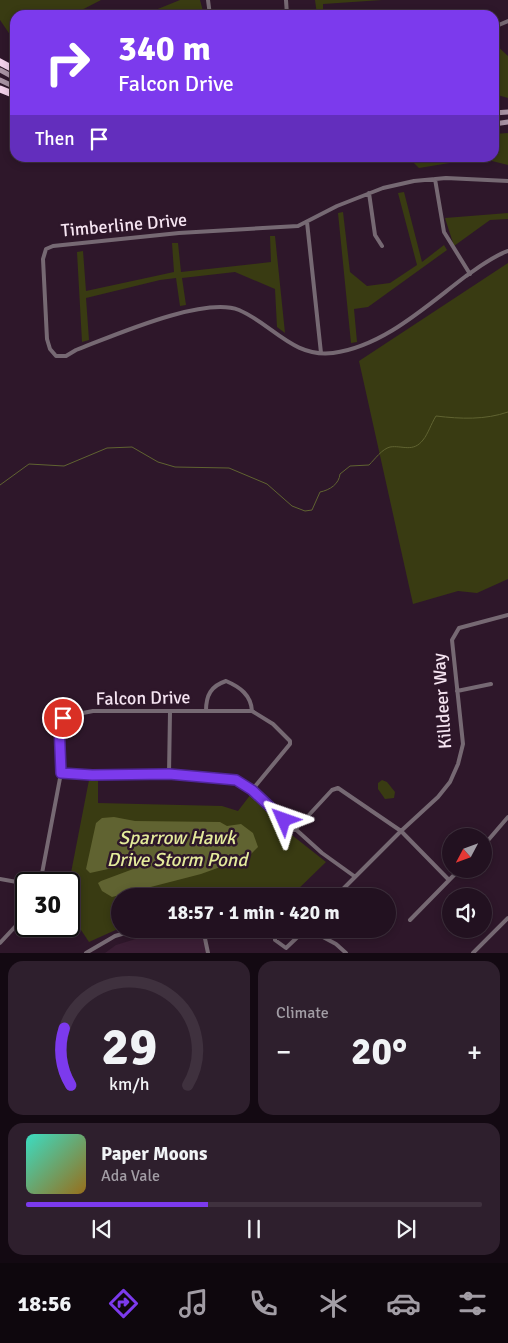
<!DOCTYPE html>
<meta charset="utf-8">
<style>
body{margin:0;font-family:Signika,sans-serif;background:#2e1f2d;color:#f1f3f6;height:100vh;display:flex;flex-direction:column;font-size:19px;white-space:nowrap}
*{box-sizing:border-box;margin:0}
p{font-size:16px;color:#a29da5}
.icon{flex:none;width:28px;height:28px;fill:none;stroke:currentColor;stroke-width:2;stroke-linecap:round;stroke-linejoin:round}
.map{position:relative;height:953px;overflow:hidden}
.side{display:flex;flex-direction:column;gap:8px;padding:8px;background:#130912;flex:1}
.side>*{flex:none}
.guide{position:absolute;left:10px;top:10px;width:489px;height:152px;border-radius:15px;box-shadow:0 2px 8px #0003,0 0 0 1px #3f313e;background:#7c3aed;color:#fff;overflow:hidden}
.needle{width:32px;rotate:229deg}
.fabs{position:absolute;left:442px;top:828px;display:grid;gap:10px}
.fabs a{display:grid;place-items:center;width:50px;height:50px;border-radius:50%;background:#221120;box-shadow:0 2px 8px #0003,0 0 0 1px #3f313e;font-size:25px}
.speed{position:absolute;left:15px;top:872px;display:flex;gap:10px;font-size:25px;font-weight:700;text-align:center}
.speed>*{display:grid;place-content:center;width:65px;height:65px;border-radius:50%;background:#221120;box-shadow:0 2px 8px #0003,0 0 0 1px #3f313e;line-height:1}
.speed .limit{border:2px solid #111;border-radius:8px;background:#fff;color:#111}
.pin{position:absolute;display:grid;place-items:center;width:42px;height:42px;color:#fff;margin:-21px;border:2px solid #fff;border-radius:50%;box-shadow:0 1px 5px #0007}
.me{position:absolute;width:55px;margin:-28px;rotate:313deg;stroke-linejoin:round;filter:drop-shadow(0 0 4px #0008)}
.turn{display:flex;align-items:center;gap:18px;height:105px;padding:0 25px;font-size:22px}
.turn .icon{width:65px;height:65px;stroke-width:2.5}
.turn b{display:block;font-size:35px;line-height:42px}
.then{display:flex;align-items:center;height:48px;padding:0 25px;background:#0003;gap:10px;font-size:19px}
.big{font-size:38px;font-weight:700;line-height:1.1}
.side .widget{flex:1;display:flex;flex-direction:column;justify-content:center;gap:8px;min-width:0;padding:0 18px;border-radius:15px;background:#2e1f2d}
.side .dial{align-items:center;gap:0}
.dial svg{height:130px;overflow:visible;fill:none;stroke:#3f313e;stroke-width:7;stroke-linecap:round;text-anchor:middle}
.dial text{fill:#f1f3f6;stroke:none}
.song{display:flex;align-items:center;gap:15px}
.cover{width:60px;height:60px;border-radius:8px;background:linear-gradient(135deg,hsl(170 70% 55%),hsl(40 70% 35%))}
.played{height:5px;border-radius:2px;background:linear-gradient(90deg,#7c3aed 40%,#3f313e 40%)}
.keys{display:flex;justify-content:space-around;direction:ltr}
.heat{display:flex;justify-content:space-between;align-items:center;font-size:28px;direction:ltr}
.side .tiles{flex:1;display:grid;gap:8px;grid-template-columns:1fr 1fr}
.widget:last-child{grid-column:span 2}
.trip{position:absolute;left:111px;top:888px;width:285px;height:50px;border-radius:25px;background:#221120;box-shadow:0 2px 8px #0003,0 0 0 1px #3f313e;font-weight:700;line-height:50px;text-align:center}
.tabs{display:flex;height:80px;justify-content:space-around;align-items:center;background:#0e070d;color:#a29da5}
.tabs .icon{width:35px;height:35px}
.tabs .current{color:#7c3aed}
.tabs b{font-size:22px;color:#f1f3f6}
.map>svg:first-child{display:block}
</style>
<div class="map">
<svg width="508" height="953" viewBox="0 0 508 953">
<rect width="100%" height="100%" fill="#2e172a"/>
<path fill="#3b1e35" d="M168,929H199L208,953H105L116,945Z"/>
<path fill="#393b12" d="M0,0H101L72,15H15V42L0,20Z
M180,0H200L204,15L196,12L194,15H143Z
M315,0H382L323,4V15H317Z
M494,43L508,56V98L494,94Z
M508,133V165L480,158L419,168L409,158H494V134Z
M404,192L422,262L444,245L447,250L368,307L354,309L357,342L351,343L338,213L343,212L350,272L367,286L390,283L417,265L398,193Z
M508,213V219L490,220L454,246L445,218Z
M270,236H275L285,333L277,327L275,289L235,272L182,278L186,305L180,306L176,278L160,280L86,298L89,340L82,342L77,252L83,251L86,291L174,272L172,243H178L181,272L271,262Z
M508,263V579L477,593L458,591L413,604L359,361Z
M89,780H98V803L222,806L238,811L251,794L283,828L326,862L291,896H120V928L89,942L69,912V884H46L47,879L69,883Z
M382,780L387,782L395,792L394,798L385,799L378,789V783Z"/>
<path fill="#606331" d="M114,817L135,821L220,822L227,826L241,824L253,833L258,847L248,857L201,874L112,897L102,891L98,883L101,881L144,865L151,866L149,860L90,873L86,869L96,823L102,818Z"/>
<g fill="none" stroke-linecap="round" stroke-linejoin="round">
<path stroke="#606331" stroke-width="1" d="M0,485L29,464L64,466L107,448L132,447L158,462L175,467L229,468L267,484L292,506L305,511L312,510L320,492C330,490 339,484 340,474L350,466L369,465C375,459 382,449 390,447C402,445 413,453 423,440C428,434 431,424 436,416C461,419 485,420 508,412"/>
<path stroke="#766973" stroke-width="4" d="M208,0L210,15
M286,0L287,15
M494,27L508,21
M435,179L444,232L470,274
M508,181L446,178L414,181L383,188L337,206L298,226L179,233L53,246L46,249L43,259L47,339L50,349L56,356H66L76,350C113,336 203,296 239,310C272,324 293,358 333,353C384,346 426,306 466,276C479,267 493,256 508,251
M369,193L375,235L382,246
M307,222L321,353
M457,691L491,684
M206,711C206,695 211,686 226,681C240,687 251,695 252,711
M61,773L93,775L169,774L236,780L252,790L322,853L354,876
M169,774L170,712
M295,830L332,790L338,788L401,831L449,880
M484,845L508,817
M0,879L28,884
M40,884L61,773L59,723L63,717L93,711H252L273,724L290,741V744L252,790
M336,896L401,831L438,797L450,782L458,764L463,744L452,640L459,628L508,615
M410,920L460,869
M203,929L208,953
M275,929V940L286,948L306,929
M308,929L336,944L346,953
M0,943L26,915
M86,953L115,936L139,929
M473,953L508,918"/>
<path stroke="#a893a3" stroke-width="5" d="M0,70L15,78
M0,80L15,87
M494,113L508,112
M494,124L508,122"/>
<path stroke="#f1d0e9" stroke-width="7" d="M0,62L15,70
M0,89L15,95"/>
</g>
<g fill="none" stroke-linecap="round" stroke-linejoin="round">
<g stroke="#51269a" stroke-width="12">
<path id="route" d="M63,718L59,723L61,773L92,775L169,774L236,780L252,790L284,820"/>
</g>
<use href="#route" stroke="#7c3aed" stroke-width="9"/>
</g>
<g text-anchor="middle" stroke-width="5" stroke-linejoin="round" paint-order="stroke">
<g font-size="18" fill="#f5e4f1" stroke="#2e172a">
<text transform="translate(124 225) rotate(-5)" y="6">Timberline Drive</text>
<text transform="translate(143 698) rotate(-1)" y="6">Falcon Drive</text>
<text transform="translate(442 701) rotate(-94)" y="6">Killdeer Way</text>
</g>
<g font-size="19" font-style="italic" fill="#e4eb9b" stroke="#2e172a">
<text x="177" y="844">Sparrow Hawk<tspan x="177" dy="22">Drive Storm Pond</tspan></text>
</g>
</g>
</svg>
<div class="fabs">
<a><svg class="needle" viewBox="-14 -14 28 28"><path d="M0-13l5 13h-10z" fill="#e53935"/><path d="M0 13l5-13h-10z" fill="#a29da5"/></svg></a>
<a><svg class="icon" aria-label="sound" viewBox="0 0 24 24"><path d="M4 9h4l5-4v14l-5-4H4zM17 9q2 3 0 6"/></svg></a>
</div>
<div class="speed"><div class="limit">30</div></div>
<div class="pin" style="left:63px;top:718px;background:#d93025"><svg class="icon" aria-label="arrive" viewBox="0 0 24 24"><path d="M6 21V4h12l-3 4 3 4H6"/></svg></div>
<svg class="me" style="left:284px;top:820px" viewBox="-20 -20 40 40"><path d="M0-17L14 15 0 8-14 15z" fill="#7c3aed" stroke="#fff" stroke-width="4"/></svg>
<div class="trip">18:57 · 1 min · 420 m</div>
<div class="guide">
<div class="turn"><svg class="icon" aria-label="right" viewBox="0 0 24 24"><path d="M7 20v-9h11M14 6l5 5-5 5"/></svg><div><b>340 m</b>Falcon Drive</div></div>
<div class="then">Then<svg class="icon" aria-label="arrive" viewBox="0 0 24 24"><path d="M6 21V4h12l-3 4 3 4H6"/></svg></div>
</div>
</div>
<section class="side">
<div class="tiles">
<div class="widget dial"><svg viewBox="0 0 100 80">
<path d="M14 69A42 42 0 1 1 86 69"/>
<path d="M14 69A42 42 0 0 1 10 34" stroke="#7c3aed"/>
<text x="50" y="56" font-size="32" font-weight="700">29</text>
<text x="50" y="72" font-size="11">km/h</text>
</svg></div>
<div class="widget"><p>Climate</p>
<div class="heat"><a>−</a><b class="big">20°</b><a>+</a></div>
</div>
<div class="widget">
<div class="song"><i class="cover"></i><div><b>Paper Moons</b><p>Ada Vale</p></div></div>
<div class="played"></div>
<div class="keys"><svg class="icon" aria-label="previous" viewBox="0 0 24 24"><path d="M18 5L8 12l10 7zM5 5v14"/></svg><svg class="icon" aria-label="pause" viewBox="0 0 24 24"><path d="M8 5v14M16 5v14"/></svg><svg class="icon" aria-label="next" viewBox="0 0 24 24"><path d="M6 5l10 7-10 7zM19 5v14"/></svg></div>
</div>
</div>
</section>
<nav class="tabs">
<b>18:56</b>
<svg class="icon current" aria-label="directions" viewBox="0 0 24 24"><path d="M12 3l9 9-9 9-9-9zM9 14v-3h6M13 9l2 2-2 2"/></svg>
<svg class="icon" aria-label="music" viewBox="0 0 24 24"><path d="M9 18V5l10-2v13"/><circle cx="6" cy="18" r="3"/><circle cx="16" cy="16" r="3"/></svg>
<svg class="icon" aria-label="phone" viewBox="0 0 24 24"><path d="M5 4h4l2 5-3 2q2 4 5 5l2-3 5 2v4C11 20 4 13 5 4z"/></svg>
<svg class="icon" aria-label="climate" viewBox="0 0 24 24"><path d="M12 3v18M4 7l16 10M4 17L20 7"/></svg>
<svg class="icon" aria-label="car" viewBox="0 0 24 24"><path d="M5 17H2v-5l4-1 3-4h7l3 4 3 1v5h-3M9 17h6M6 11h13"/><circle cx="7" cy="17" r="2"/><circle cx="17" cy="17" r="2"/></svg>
<svg class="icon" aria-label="filters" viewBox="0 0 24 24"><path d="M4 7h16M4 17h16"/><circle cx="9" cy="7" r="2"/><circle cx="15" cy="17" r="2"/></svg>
</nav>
